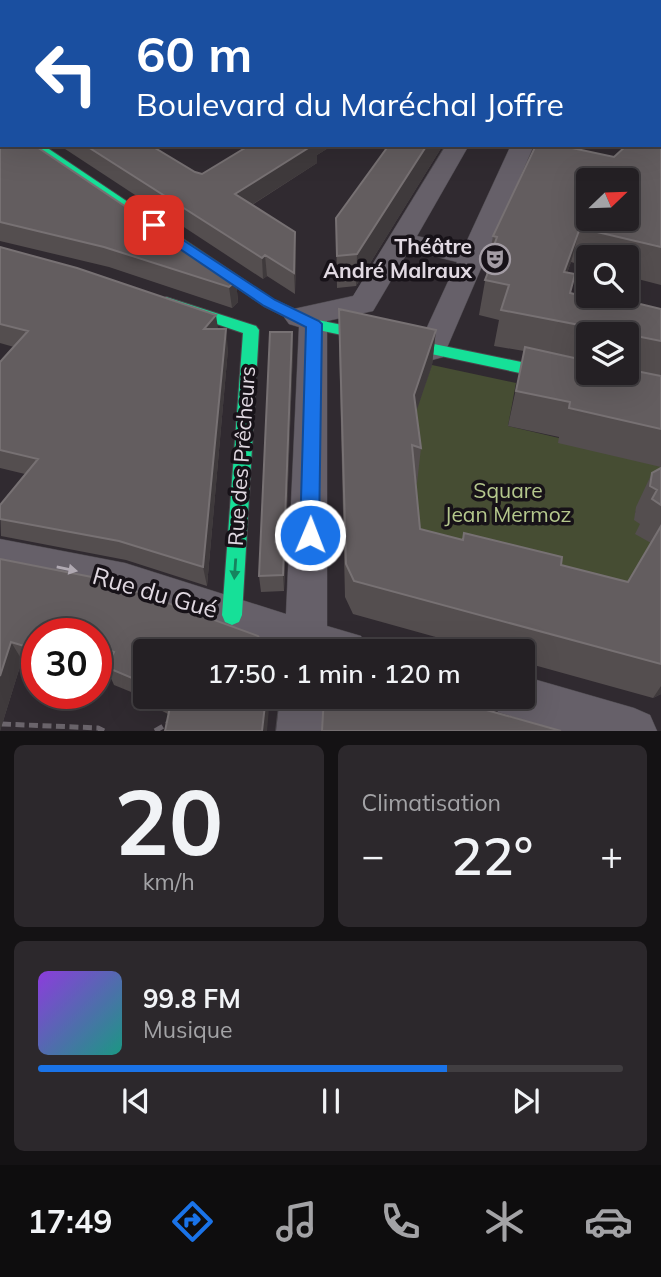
<!DOCTYPE html>
<html lang="fr">
<meta charset="utf-8">
<style>
body{margin:0;font-family:Mulish,sans-serif;background:#2c282c;color:#f1f3f6;height:100vh;display:flex;flex-direction:column;font-size:26px;white-space:nowrap}
*{box-sizing:border-box;margin:0}
p{font-size:23px;color:#a3a3a6}
.icon{flex:none;width:38px;height:38px;fill:none;stroke:currentColor;stroke-width:2;stroke-linecap:round;stroke-linejoin:round}
.map{position:relative;height:731px;overflow:hidden}
.panel{display:flex;flex-direction:column;gap:14px;padding:14px;background:#141214;flex:1}
.panel>*{flex:none}
.hud{position:absolute;left:0px;top:0px;width:662px;height:147px;box-shadow:0 7px 28px #0002,0 0 0 2px #413e41;background:#1a4fa0;color:#fff;overflow:hidden}
.needle{width:46px;rotate:67deg}
.controls{position:absolute;left:576px;top:168px;display:grid;gap:14px}
.controls a{display:grid;place-items:center;width:63px;height:63px;border-radius:7px;background:#242024;box-shadow:0 7px 28px #0002,0 0 0 2px #413e41;font-size:35px}
.speed{position:absolute;left:21px;top:618px;display:flex;gap:14px;font-size:35px;font-weight:700;text-align:center}
.speed>*{display:grid;place-content:center;width:91px;height:91px;border-radius:50%;background:#242024;box-shadow:0 7px 28px #0002,0 0 0 2px #413e41;line-height:1}
.speed .limit{border:10px solid #d22;background:#fff;color:#111}
.pin{position:absolute;display:grid;place-items:center;width:60px;height:60px;color:#fff;margin:-30px;border-radius:14px;box-shadow:0 4px 10px #0006}
.me{position:absolute;width:77px;margin:-38px;rotate:1deg;stroke-linejoin:round;filter:drop-shadow(0 0 5px #0008)}
.turn{display:flex;align-items:center;gap:24px;height:147px;padding:0 21px;font-size:32px}
.turn .icon{width:91px;height:91px;stroke-width:2.5}
.turn b{display:block;font-size:49px;line-height:60px}
.big{font-size:52px;font-weight:600;line-height:1.1}
.panel .tile{flex:1;display:flex;flex-direction:column;justify-content:center;gap:10px;min-width:0;padding:0 24px;border-radius:10px;background:#2c282c}
.panel .dial{align-items:center;gap:0}
.dial b{font-size:91px;line-height:1}
.song{display:flex;align-items:center;gap:21px}
.cover{width:84px;height:84px;border-radius:10px;background:linear-gradient(135deg,hsl(270 70% 55%),hsl(170 70% 35%))}
.played{height:7px;border-radius:4px;background:linear-gradient(90deg,#1a73e8 70%,#413e41 70%)}
.keys{display:flex;justify-content:space-around;direction:ltr}
.heat{display:flex;justify-content:space-between;align-items:center;font-size:38px;direction:ltr}
.panel .tiles{flex:1;display:grid;gap:14px;grid-template-columns:1fr 1fr}
.tile:last-child{grid-column:span 2}
.trip{position:absolute;left:133px;top:639px;width:402px;height:70px;border-radius:7px;background:#242024;box-shadow:0 7px 28px #0002,0 0 0 2px #413e41;font-weight:600;line-height:70px;text-align:center}
.dock{display:flex;height:112px;justify-content:space-around;align-items:center;background:#0e0d0e;color:#a3a3a6}
.dock .icon{width:49px;height:49px}
.dock .active{color:#1a73e8}
.dock b{font-size:32px;color:#f1f3f6}
.map>svg:first-child{display:block}
</style>
<div class="map">
<svg width="661" height="731" viewBox="0 0 661 731">
<rect width="100%" height="100%" fill="#302a30"/>
<path fill="#464d33" d="M432,365L516,383L508,426L661,462V494L635,512L653,544L612,614L419,564L408,480L417,482L416,410Z"/>
<g fill="none" stroke-linecap="round" stroke-linejoin="round">
<g stroke="#4b474c" stroke-width="1">
<path id="street" d="M446,145H469L417,236L464,247L511,145H534L443,357L432,360L421,357L417,349L457,262L409,250L373,311L327,321V626L361,636L367,651H277L125,599L0,573V539L125,563L286,614L299,327L289,324L284,317L289,310L353,296Z
M523,676L634,708L650,715L657,731H557L498,712L492,696H523Z
M280,696H324L322,731H276Z"/>
</g>
<g stroke="#4b474c" stroke-width="2">
<path id="fast" d="M660,110H661V116H660Z
M29,145H43L274,300L318,320L661,391V403L309,328L264,306Z
M166,297L256,326L259,330L242,615L239,622L232,625L225,622L222,615L243,333L161,305L159,302Z"/>
</g>
<path stroke="#6b656c" stroke-width="5" stroke-dasharray="9 4.5" stroke-linecap="butt" d="M2,724L98,728L104,731
M155,731L170,722"/>
<use href="#street" fill="#666069" fill-rule="evenodd"/>
<use href="#fast" fill="#16e098" fill-rule="evenodd"/>
</g>
<path fill="#544e4f" fill-rule="evenodd" d="M0,0H661V101H660V2H380L375,0L2,2V107L0,106Z
M661,113V285L626,276V257H588V267L571,262L567,273L570,293L635,308L661,309V467L558,443L559,437L508,426L524,351L494,346L499,320L479,315L493,236L614,157ZM588,334H626V373H588Z
M0,116L2,145L236,281L238,302L232,308L109,267L0,241Z
M59,145H163L157,149L195,172L202,174L250,145H333L317,155V163L252,205L296,253L295,294L267,276L263,279Z
M389,145H443L356,286L337,288L336,218Z
M0,247L218,329L228,349L207,586L126,560L1,536L0,505L25,474L0,468V362L14,347L0,343Z
M339,309L436,330L432,365L416,411L421,448L417,483L415,482L420,529L628,582L651,543L635,534L640,524L634,520L636,507L652,473L661,468V694L653,698L523,662V651H486L353,614L345,597L339,344Z
M292,332L293,349L284,591L261,592L259,576Z
M0,559L145,651V696H270L168,714L143,701L141,696L114,685L106,667L108,664L96,660V634H37V665L22,660L0,731Z"/>
<path fill="#3f3a3c" d="M342,0H375L373,2H338Z
M140,145H163L142,158Z
M310,145H333L317,155V163L237,214L235,194Z
M427,145H443L356,286L357,254Z
M580,228L571,262L555,307L564,272Z
M295,232L296,253L295,294L294,273Z
M265,255L267,276L263,279L262,258Z
M236,281L238,302L232,308L229,287Z
M216,315L219,335L204,329Z
M226,329L228,349L207,586L203,567Z
M436,330L432,365L410,430L414,395Z
M292,332L293,349L284,591L283,575Z
M11,642L22,660L0,731V676Z
M661,686V694L653,698Z
M266,696H270L267,731H262Z"/>
<path fill="#635d5f" stroke="#777173" stroke-width="2" fill-rule="evenodd" d="M0,0H342L338,2H2V92L0,91Z
M434,0H661V80H660V2H440Z
M661,113V247L580,228L564,272L575,274L570,293L635,308L636,303L661,309V341L626,334H602L600,329L501,310L509,285L485,280L492,262H488L497,237L493,236L536,145H558L614,157L627,145H660V115ZM588,180H626V219H588Z
M0,116L2,117V145H34L236,281L229,287L104,247L0,222Z
M85,145H150L195,172L202,174L250,145H313L235,194L295,232L294,273L265,255L262,258Z
M389,145H427L357,254L337,256L336,218Z
M0,247L77,268L216,315L204,329H226L203,567L119,541L0,519V505L38,459L0,450V362L28,331L0,324Z
M339,309L436,330L414,395L421,448L412,445L420,529L463,540L464,533L562,557L561,565L628,582L661,526V664L354,581L346,564Z
M270,332H292L283,575L259,576Z
M525,347L588,361V373H626V369L661,376V429L569,408L570,402L516,391Z
M661,468V505L652,499L657,490L650,486L652,473Z
M0,559L102,579L258,636L267,651H145V689L136,684L137,680L106,667L114,652L96,645V634H37V650L11,642L0,676Z
M160,696H266L262,731H165L171,702Z
M324,696H437L561,731H322Z"/>
<defs><path id="oneway-solid" d="M-6-.8H1V-3.2L6.5 0L1 3.2V.8H-6Z" transform="scale(1.75)"/></defs>
<use fill="#b0a9b2" href="#oneway-solid" transform="translate(67 569) rotate(11)"/>
<use fill="#16835e" href="#oneway-solid" transform="translate(235 569) rotate(94)"/>
<path fill="#1a73e8" stroke="#114b97" stroke-width="2" d="M154,221L275,300L319,321L322,324L319,535L316,541L310,544L303,541L300,535L306,327L264,306L149,228L147,225Z"/>
<defs>
<g id="theatre-ring" transform="scale(1.575)"><circle r="9.5" fill="#171218" stroke="#a39ca4" stroke-width="1.5"/><path d="M-5-5.5Q0-4 5-5.5V0Q5 5 0 6Q-5 5-5 0ZM-3.3-2.5H-1v1.5H-3.3ZM1-2.5H3.3v1.5H1ZM-2.8 1Q0 5.5 2.8 1Z" fill="#a39ca4"/></g>
</defs>
<g fill-rule="evenodd">
<use href="#theatre-ring" x="495" y="259"/>
</g>
<g text-anchor="middle" stroke-width="7" stroke-linejoin="round" paint-order="stroke">
<g font-size="21" font-weight="bold" fill="#e1d9e2" stroke="#171218" text-anchor="end">
<text x="472" y="254">Théâtre<tspan x="472" dy="24">André Malraux</tspan></text>
</g>
<g font-size="21" fill="#e1d9e2" stroke="#171218">
<text transform="translate(242 456) rotate(-86)" y="7">Rue des Prêcheurs</text>
</g>
<g font-size="21" fill="#b5c88d" stroke="#171218">
<text x="508" y="498">Square<tspan x="508" dy="24">Jean Mermoz</tspan></text>
</g>
<g font-size="24" fill="#e1d9e2" stroke="#171218">
<text transform="translate(155 593) rotate(16)" y="8">Rue du Gué</text>
</g>
</g>
</svg>
<div class="controls">
<a><svg class="needle" viewBox="-14 -14 28 28"><path d="M0-13l5 13h-10z" fill="#e53935"/><path d="M0 13l5-13h-10z" fill="#a3a3a6"/></svg></a>
<a><svg class="icon" aria-label="search" viewBox="0 0 24 24"><circle cx="10" cy="10" r="6"/><path d="M15 15l6 6"/></svg></a>
<a><svg class="icon" aria-label="layers" viewBox="0 0 24 24"><path d="M12 4l9 5-9 5-9-5zM3 14l9 5 9-5"/></svg></a>
</div>
<div class="speed"><div class="limit">30</div></div>
<div class="pin" style="left:154px;top:225px;background:#d93025"><svg class="icon" aria-label="arrive" viewBox="0 0 24 24"><path d="M6 21V4h12l-3 4 3 4H6"/></svg></div>
<svg class="me" style="left:310px;top:535px" viewBox="-20 -20 40 40"><circle r="17" fill="#1a73e8" stroke="#fff" stroke-width="3"/><path d="M0-11L8 9 0 5-8 9z" fill="#fff"/></svg>
<div class="trip">17:50 · 1 min · 120 m</div>
<div class="hud">
<div class="turn"><svg class="icon" aria-label="left" viewBox="0 0 24 24"><path d="M17 20v-9H6M10 6l-5 5 5 5"/></svg><div><b>60 m</b>Boulevard du Maréchal Joffre</div></div>
</div>
</div>
<section class="panel">
<div class="tiles">
<div class="tile dial"><b>20</b><p>km/h</p></div>
<div class="tile"><p>Climatisation</p>
<div class="heat"><a>−</a><b class="big">22°</b><a>+</a></div>
</div>
<div class="tile">
<div class="song"><i class="cover"></i><div><b>99.8 FM</b><p>Musique</p></div></div>
<div class="played"></div>
<div class="keys"><svg class="icon" aria-label="previous" viewBox="0 0 24 24"><path d="M18 5L8 12l10 7zM5 5v14"/></svg><svg class="icon" aria-label="pause" viewBox="0 0 24 24"><path d="M8 5v14M16 5v14"/></svg><svg class="icon" aria-label="next" viewBox="0 0 24 24"><path d="M6 5l10 7-10 7zM19 5v14"/></svg></div>
</div>
</div>
</section>
<nav class="dock">
<b>17:49</b>
<svg class="icon active" aria-label="directions" viewBox="0 0 24 24"><path d="M12 3l9 9-9 9-9-9zM9 14v-3h6M13 9l2 2-2 2"/></svg>
<svg class="icon" aria-label="music" viewBox="0 0 24 24"><path d="M9 18V5l10-2v13"/><circle cx="6" cy="18" r="3"/><circle cx="16" cy="16" r="3"/></svg>
<svg class="icon" aria-label="phone" viewBox="0 0 24 24"><path d="M5 4h4l2 5-3 2q2 4 5 5l2-3 5 2v4C11 20 4 13 5 4z"/></svg>
<svg class="icon" aria-label="climate" viewBox="0 0 24 24"><path d="M12 3v18M4 7l16 10M4 17L20 7"/></svg>
<svg class="icon" aria-label="car" viewBox="0 0 24 24"><path d="M5 17H2v-5l4-1 3-4h7l3 4 3 1v5h-3M9 17h6M6 11h13"/><circle cx="7" cy="17" r="2"/><circle cx="17" cy="17" r="2"/></svg>
</nav>
